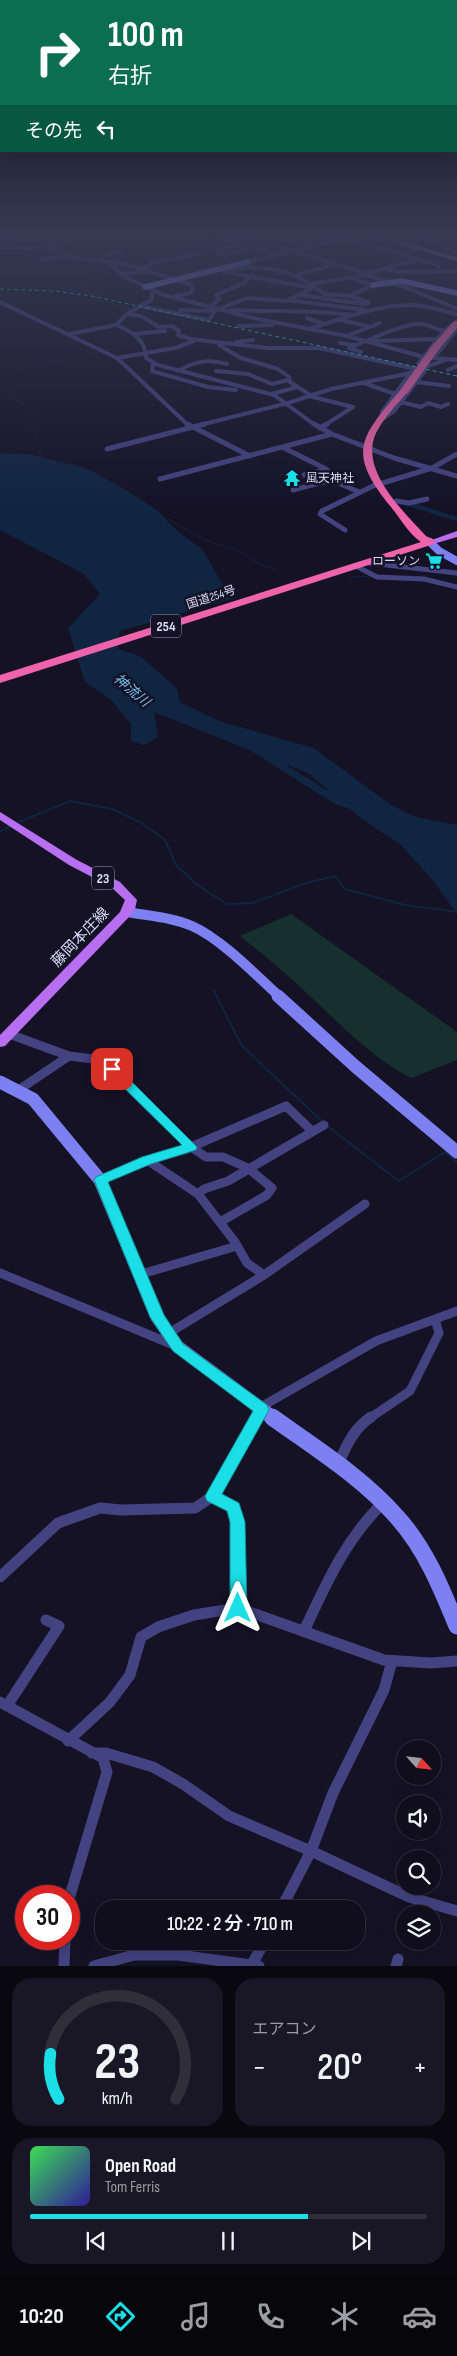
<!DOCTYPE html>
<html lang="ja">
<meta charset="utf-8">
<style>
body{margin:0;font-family:"Sofia Sans Condensed","Noto Sans JP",sans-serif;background:#191725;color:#f1f3f6;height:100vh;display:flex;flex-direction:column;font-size:19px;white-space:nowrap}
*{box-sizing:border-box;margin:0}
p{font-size:16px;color:#9c9ca3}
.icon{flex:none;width:28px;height:28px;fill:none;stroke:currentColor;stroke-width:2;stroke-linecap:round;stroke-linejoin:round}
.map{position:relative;height:1966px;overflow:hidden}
.panel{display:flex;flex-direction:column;gap:12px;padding:12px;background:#09080f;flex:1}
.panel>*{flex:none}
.guide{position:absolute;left:0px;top:0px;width:458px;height:152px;box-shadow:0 5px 20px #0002,0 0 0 1px #302e3b;background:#0b6e4f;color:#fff;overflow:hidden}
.needle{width:32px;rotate:117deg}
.tools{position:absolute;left:396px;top:1740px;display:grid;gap:10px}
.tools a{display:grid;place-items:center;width:45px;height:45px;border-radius:50%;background:#100e1c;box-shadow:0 5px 20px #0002,0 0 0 1px #302e3b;font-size:25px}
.speed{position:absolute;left:15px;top:1885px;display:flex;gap:10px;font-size:25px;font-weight:700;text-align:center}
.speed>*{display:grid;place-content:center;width:65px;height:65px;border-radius:50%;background:#100e1c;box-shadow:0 5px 20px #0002,0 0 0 1px #302e3b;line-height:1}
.speed .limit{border:8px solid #d22;background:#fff;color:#111}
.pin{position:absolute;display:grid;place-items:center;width:42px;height:42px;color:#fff;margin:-21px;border-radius:10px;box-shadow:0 2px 8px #0006}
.me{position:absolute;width:55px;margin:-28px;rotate:0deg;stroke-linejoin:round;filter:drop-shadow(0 0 4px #0008)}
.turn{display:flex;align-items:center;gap:18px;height:105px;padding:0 25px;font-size:22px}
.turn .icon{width:65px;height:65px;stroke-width:2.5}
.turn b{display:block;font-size:35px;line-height:42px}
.then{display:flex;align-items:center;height:48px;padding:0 25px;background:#0003;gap:10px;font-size:19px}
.big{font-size:38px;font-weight:600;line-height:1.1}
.panel .tile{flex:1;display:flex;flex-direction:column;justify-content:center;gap:8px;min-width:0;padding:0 18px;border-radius:20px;background:#191725}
.panel .dial{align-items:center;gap:0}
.dial svg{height:130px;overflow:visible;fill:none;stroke:#302e3b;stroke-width:7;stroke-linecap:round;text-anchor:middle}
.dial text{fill:#f1f3f6;stroke:none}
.song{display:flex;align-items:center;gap:15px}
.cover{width:60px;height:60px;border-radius:8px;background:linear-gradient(135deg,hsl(130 70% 55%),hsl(250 70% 35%))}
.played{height:5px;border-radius:2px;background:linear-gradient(90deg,#1bdee7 70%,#302e3b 70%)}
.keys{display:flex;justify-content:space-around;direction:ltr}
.heat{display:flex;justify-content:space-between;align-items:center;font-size:28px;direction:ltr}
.panel .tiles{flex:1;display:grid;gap:12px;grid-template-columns:1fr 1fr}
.tile:last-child{grid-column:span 2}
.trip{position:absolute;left:95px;top:1900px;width:270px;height:50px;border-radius:20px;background:#100e1c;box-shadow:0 5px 20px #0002,0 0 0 1px #302e3b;font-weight:600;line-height:50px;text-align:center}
.dock{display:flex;height:80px;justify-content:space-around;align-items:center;background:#06060b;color:#9c9ca3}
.dock .icon{width:35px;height:35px}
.dock .active{color:#1bdee7}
.dock b{font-size:22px;color:#f1f3f6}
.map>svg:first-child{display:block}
</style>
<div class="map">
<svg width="457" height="1966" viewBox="0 0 457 1966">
<rect width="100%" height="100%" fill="#151226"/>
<path fill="#16302d" d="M415,234H457V252Z
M291,914L457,1032V1060L411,1078C372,1058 342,1026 310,996C288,975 264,955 240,936Z"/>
<path fill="#102541" d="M0,453L28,454L77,466L92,471L126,490L157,510L176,530L203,550L231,599L120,631L118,649L140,656L177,688L180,702L219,721L314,748L391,805L416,817L457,825V914L431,878L400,844L363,820L308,773L154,712L158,737L144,745L131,741V724L112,701L85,682L68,628L100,594L84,574L0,530Z"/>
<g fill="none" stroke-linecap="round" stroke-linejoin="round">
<path stroke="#102541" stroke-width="1" d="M99,295L68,290L109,273L113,269
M95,299L132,309L125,313L114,325
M0,374L138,343L135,337
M0,384L13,392L12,397L37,413L27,422L43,447L39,452L44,459
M164,517L205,540L239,551L260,565L275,569
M350,577L370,576"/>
<path stroke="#102541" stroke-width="2" d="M19,822L70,801L112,809L140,822L165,840L176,865L196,884L227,904L253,903L306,883L335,876L345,889L405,905L457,912
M0,831L11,826
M214,991L242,1046L323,1122
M326,1125L399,1181L445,1152L457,1162"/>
<path stroke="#102541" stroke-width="4.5" d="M406,503L457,519"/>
<path fill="#102541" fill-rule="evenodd" d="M322,260L377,277L378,278L373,279L320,263Z
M252,744L343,800L362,808L357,811L335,804L248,749L247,747Z"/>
<path stroke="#424380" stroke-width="4" d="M166,234L182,239
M231,234L366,273
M274,234L311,245
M297,234H312L331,240
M413,234L441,244L457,253
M213,235L254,247L223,255L192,237Z
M0,241L22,234
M55,246L70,237L71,234
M0,247L51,249L72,257L129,265L190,284L193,290L191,293L176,296
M207,247L232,241
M254,247L278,254
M42,248L58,239L51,234
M214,251L242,244
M403,254L421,248
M40,259L70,257
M96,260L121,250
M415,260L437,264L440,271
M248,262L342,238L417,258
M110,264L125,277L164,295L257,319L347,336L424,357L457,360
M139,268L148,266L153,262L199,254
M387,269L397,272L457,271
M224,272L313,288
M224,272C253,264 285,267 310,284
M122,274L145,271
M364,274L405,287L457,309
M295,275L329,266
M299,295L364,304
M349,296L325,294L310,284L355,277
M288,300L366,310
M0,302L117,358L188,425
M368,304L369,302L349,296L373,285L356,280L355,277L418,259
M140,306L209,320L217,308
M210,307L219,299L216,295L244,283L252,275
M219,309L247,298L286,301L311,289
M180,310L213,311
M232,310C272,312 313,310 352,315
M127,314L141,316L159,327L172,326L179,331L178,335L191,339L267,348H319L425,371L394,411L381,420L382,412L409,375
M307,318L324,324
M340,320L367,326
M116,325C131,331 146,339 146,358L158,365L274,395L315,425
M238,326L272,325
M312,328C343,318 378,305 411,305C426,305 442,311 457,314
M69,334L116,325L127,314L151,300L153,291
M135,334L165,331
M347,336L380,323
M374,341L437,339
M236,342L253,340
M340,343L355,345
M219,345L241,358L278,369L289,377L290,382L310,395
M361,352L349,348C367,341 403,323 421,324C428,324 436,330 444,331
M117,358L175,348L194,341
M434,358L457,329
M153,362L152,371L208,387L236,390
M426,366L418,364L444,331L457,321
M448,370L457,366
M177,371C195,362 207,358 227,364
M216,371L248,374L272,384L288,380
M416,382L449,386
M364,383L395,394
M271,394L298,387
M309,396L353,407L325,425
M401,402L421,407L428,403L441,407L448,404
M200,425L288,403L331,389L406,374L445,360"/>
<path stroke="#424380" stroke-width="5" d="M187,424L250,456
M314,424L332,434L394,458L457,476
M320,428L327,424
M282,447L326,469L338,483L359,492
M107,449L205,424
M304,475L326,469
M160,479L332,434
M293,490L323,482L338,483
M396,501L409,503L427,499
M345,530L320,514L322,511L373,486L432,468L457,454
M369,563L457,573
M358,567L377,577L424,579L457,587"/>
<path stroke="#424380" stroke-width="9" d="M9,1034L69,1056L102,1060L191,1147L206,1157H223L248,1168L272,1188L267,1195L220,1222
M17,1091L69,1056
M147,1160L198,1194
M100,1180L147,1160L184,1150L286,1106L312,1131
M0,1273L176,1346
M138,1275L237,1246
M264,1275L247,1263L235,1242L198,1194L204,1189L228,1181L324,1125
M169,1333L264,1275L365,1204
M255,1418L266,1404L376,1341L457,1311
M370,1418L410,1391L439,1333L435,1319"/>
<path stroke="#424380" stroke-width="11" d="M338,1464C347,1445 353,1429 371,1417
M213,1496L234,1507L238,1522V1608
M0,1577L58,1523L100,1508L121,1510L195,1508L213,1496L256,1417
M304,1631C326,1584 346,1538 384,1502
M0,1702L103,1758L107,1772L69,1899
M7,1706L59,1626L46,1620
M68,1741L110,1702L130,1675L141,1637L158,1627L194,1615L238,1608L384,1660L431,1663L457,1661
M92,1753H106L153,1767L183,1784L229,1816L311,1851L409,1897L457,1911
M281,1909L311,1851L333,1793L384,1690L392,1661
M64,1966L65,1939
M94,1966L134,1955H178L259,1966
M251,1966L265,1941
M396,1966L398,1959"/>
<path stroke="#7c80f1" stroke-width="5.5" d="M373,285L402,281L457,293
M145,287L248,262"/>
<path stroke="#7c80f1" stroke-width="8" d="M430,542L439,551L457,561"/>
<path stroke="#7c80f1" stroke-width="10" d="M127,912C149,916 171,917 192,926C220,938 257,976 280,997"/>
<path stroke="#7c80f1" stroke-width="13" d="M278,996L356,1067L457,1152
M0,1082L33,1099L100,1180L157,1317L178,1347L274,1418"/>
<path stroke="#7c80f1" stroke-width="17" d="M272,1417C315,1448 362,1477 397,1517C425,1548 441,1587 457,1626"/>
<path fill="#b86ef0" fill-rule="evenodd" d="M363,234H372L457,257V261Z
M457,531V537L430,545L426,542Z
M0,812L77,860L120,882L137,900L135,909L128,918L5,1046L0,1047V1035L120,912L125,900L111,887L69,865L0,820Z"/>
<path fill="#ef63ad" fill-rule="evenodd" d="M454,321H457V328L439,349H433V345Z
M402,388L409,390C398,404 384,417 376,433C359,470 403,511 426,536L434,540V544L0,683V675L421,542C409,534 400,518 391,507C345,451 361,437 402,388Z"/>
<path stroke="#1bdee7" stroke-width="1" stroke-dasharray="4 3" stroke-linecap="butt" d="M0,289L54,291L92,296L457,376"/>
<path stroke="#ef63ad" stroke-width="8" d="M405,390L436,347"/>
</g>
<linearGradient id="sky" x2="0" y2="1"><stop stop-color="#0c0a15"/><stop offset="0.46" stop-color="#353952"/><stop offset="1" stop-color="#353952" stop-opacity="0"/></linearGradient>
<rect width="457" height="509" fill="url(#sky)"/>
<path fill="#1bdee7" stroke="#129096" d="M112,1066L117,1067L197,1147L196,1150L151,1164L108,1182L164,1315L183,1344L267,1405L269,1410L222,1494L239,1503L245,1522L247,1608L244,1613L238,1615L232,1613L230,1608V1522L227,1511L207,1501L205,1496L253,1411L173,1351L150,1317L94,1180L96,1177L142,1157L182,1145L108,1072L106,1069L108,1067Z"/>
<defs>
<g id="temple-bare" transform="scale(1.35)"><path d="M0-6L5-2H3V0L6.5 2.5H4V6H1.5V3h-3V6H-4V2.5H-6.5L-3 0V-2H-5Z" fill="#1bdee7" stroke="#151226" stroke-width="2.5" paint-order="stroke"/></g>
<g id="supermarket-bare" transform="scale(1.35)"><path d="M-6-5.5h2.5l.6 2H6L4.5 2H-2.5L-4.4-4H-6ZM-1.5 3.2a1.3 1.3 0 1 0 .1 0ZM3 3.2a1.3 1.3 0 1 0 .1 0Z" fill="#1bdee7" stroke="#151226" stroke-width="2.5" paint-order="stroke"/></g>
</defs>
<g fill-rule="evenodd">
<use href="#temple-bare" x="292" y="478"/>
<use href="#supermarket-bare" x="434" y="561"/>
</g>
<g text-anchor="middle" stroke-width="5" stroke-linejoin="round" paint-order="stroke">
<g font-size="12" fill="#dddbfb" stroke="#151226" text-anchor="start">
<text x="306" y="482">風天神社</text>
<text x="420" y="565" text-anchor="end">ローソン</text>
</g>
<g font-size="12" fill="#dddbfb" stroke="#151226">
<text transform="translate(211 597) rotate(-18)" y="4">国道254号</text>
</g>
<g fill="#151226" stroke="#a19fbb" stroke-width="1">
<rect x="151" y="614.5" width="30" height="23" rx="4"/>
<rect x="92" y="866.5" width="22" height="23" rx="4"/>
</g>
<g font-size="14" font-weight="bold" fill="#dddbfb">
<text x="166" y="631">254</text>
<text x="103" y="883">23</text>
</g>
<g font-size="14" font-style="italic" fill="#74bef1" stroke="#151226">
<text transform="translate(132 690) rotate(40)" y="5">神流川</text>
</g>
<g font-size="15" fill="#dddbfb" stroke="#151226">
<text transform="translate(80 937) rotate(-46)" y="5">藤岡本庄線</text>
</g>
</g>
</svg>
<div class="tools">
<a><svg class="needle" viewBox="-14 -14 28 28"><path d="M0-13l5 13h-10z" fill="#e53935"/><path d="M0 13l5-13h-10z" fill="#9c9ca3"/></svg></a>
<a><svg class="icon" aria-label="sound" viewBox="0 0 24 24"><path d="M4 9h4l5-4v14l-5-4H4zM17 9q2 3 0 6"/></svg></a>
<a><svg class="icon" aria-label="search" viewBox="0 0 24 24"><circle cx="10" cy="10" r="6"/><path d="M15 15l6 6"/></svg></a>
<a><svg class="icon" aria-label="layers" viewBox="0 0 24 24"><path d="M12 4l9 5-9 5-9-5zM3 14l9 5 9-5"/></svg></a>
</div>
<div class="speed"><div class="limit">30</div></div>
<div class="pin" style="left:112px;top:1069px;background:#d93025"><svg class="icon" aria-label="arrive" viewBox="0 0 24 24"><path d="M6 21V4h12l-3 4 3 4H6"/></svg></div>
<svg class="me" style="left:238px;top:1608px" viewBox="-20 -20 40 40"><path d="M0-17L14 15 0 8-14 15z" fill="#1bdee7" stroke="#fff" stroke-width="4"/></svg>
<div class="trip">10:22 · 2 分 · 710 m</div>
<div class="guide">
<div class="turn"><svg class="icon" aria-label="right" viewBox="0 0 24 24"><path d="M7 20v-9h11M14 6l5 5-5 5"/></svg><div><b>100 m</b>右折</div></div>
<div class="then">その先<svg class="icon" aria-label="left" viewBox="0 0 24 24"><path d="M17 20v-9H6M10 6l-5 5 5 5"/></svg></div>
</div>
</div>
<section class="panel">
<div class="tiles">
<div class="tile dial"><svg viewBox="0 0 100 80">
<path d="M14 69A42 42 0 1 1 86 69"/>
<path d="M14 69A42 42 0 0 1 9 41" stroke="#1bdee7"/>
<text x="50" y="56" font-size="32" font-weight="700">23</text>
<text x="50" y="72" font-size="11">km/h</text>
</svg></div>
<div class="tile"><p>エアコン</p>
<div class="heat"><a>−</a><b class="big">20°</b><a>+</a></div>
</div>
<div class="tile">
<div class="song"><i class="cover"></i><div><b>Open Road</b><p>Tom Ferris</p></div></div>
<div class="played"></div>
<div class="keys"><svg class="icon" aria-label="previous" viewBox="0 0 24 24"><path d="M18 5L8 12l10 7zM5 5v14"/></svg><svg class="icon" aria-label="pause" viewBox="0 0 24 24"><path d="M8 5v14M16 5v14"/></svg><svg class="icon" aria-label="next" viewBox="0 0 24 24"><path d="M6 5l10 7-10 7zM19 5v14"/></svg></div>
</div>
</div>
</section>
<nav class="dock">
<b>10:20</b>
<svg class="icon active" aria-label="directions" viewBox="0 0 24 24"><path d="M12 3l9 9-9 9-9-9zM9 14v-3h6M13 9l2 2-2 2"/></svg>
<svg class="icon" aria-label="music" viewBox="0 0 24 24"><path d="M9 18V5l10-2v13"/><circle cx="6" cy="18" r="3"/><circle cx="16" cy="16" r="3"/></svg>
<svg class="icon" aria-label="phone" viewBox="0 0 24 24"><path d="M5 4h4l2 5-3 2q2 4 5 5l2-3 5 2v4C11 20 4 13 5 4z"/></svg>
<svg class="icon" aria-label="climate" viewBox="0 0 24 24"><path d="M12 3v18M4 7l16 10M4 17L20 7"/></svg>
<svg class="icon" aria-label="car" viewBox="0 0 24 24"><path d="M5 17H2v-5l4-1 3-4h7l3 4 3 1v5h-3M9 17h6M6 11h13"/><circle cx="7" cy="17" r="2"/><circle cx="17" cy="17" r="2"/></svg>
</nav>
